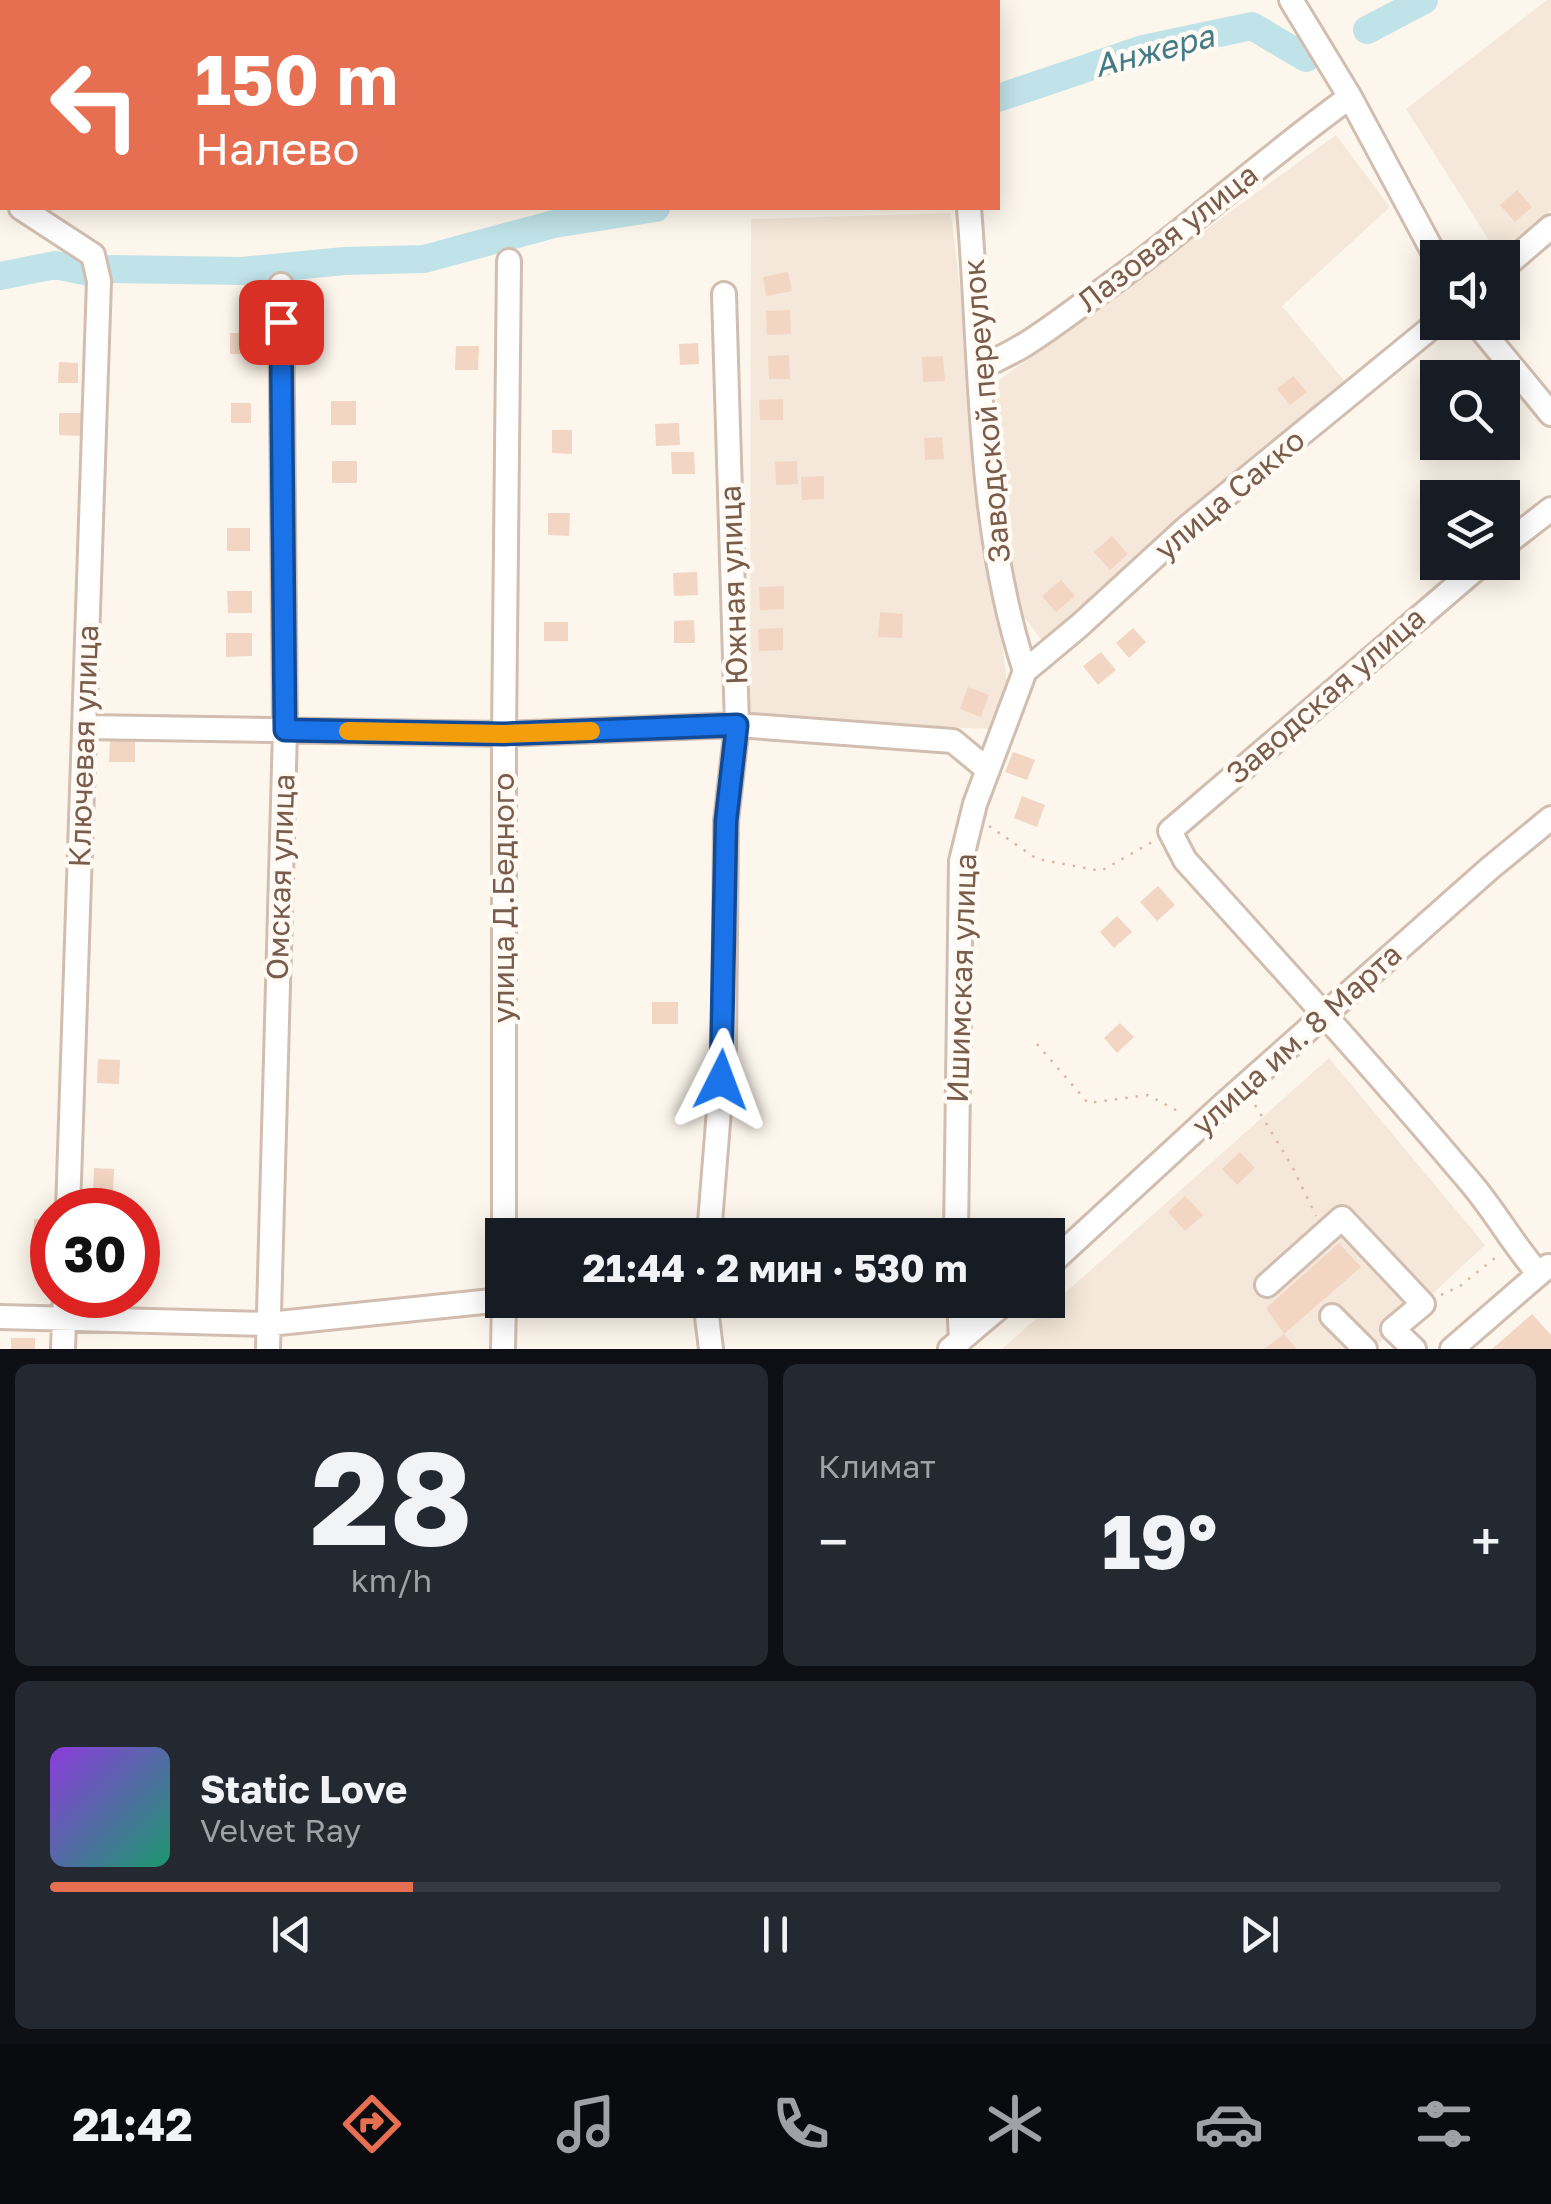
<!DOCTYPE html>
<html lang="ru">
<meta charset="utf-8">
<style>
body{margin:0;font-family:"Golos Text",sans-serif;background:#242831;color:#f1f3f6;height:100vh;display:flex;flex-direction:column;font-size:38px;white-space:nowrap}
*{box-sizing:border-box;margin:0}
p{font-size:32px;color:#9ea1a6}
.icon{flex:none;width:55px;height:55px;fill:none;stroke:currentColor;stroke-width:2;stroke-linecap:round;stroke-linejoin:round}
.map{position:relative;height:1349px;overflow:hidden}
.details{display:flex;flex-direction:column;gap:15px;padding:15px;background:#0d0f14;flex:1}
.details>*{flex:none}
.hud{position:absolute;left:0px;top:0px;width:1000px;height:210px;box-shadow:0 5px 25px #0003;background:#e76f51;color:#fff;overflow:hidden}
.controls{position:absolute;left:1420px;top:240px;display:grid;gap:20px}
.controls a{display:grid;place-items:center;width:100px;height:100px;border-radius:0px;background:#171b24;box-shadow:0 5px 25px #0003;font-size:50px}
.speed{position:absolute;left:30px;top:1188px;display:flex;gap:20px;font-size:50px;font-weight:700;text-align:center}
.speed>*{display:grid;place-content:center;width:130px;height:130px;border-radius:50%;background:#171b24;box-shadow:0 5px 25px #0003;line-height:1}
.speed .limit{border:15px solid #d22;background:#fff;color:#111}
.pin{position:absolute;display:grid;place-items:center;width:85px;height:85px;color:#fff;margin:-42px;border-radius:20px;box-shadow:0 5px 15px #0006}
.me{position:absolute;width:110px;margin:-55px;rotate:3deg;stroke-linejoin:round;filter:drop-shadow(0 0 8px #0008)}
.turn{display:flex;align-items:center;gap:35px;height:210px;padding:0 30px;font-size:45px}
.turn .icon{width:130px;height:130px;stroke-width:2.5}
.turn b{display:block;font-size:70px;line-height:85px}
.big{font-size:75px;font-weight:700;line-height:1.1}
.details .widget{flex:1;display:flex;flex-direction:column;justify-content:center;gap:15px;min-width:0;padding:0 35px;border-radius:15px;background:#242831}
.details .dial{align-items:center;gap:0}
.dial b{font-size:130px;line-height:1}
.song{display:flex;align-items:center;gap:30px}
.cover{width:120px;height:120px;border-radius:15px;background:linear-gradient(135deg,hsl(270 70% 55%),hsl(160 70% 35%))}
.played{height:10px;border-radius:5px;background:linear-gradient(90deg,#e76f51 25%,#363941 25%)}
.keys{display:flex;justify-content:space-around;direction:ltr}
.heat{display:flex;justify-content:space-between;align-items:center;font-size:55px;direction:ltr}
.details .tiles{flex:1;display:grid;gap:15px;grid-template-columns:1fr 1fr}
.widget:last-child{grid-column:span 2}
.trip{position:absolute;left:485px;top:1218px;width:580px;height:100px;border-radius:0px;background:#171b24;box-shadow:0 5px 25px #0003;font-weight:700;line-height:100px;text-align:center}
.tabs{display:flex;height:160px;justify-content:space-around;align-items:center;background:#090b0e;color:#9ea1a6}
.tabs .icon{width:70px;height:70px}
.tabs .selected{color:#e76f51}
.tabs b{font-size:45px;color:#f1f3f6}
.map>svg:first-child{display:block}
</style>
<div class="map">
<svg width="1551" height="1349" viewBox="0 0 1551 1349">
<rect width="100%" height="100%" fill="#fdf6ec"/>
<path fill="#f5e8da" d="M1547,0H1551V210L1497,253L1406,109Z
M1336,135L1390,207L1282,306L1346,383L1042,641L1015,605L995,383Z
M951,213L1007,683L994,729L750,720L751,219Z
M1329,1058L1485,1245L1373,1349H1002Z"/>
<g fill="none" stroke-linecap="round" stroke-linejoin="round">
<path stroke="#bfe3e8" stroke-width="28" d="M1367,30L1424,0
M998,98L1143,49L1252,26L1306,58
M110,269L242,271L344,261L424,259L554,224L656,208
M0,276L55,265L89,272"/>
</g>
<path fill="#f3d5c3" d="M1517,190L1532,207L1515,222L1500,205Z
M788,272L792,291L766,296L763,277Z
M790,310L791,334L767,335L766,311Z
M230,333H252V354H230Z
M698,343L699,364L680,365L679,344Z
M456,346H479L478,370H455Z
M789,355L790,379H769L768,356Z
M943,356L945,381L923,382L922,357Z
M59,362L78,363V383H58Z
M1293,376L1307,392L1290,405L1277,389Z
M783,399V420H760L759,400Z
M331,401H356V425H331Z
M231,403H251V423H231Z
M59,413H81V436L59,435Z
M679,423L680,445L656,446L655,424Z
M552,430H572V454L552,453Z
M942,437L944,459L925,460L924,438Z
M671,452H694L695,474H672Z
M332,461H357V483H332Z
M797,461L798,484L776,485L775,462Z
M824,476V499L802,500L801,477Z
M548,513H570L569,536L548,535Z
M227,528H250V551H227Z
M1112,536L1128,554L1110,570L1094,552Z
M697,572L698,595L674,596L673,573Z
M1061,580L1075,596L1056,612L1042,596Z
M784,586V609L760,610L759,587Z
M227,591H252V613H228Z
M880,612L903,614L902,638L878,637Z
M694,620L695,643H674V621Z
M544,622H568V641H544Z
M783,628V650L759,651L758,629Z
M1133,628L1146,642L1129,658L1116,643Z
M226,633H252V656L226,657Z
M1101,652L1116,670L1098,685L1083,666Z
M968,687L989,695L981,717L960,709Z
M110,739H135V762H109Z
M1013,752L1035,760L1027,780L1005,772Z
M1022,796L1045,805L1037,827L1014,818Z
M1158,886L1175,905L1157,921L1140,902Z
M1117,916L1132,932L1114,948L1100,932Z
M652,1002H678V1024H652Z
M1120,1023L1134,1037L1117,1053L1104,1038Z
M98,1059L120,1060L119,1084L97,1083Z
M1240,1152L1255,1168L1237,1185L1222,1169Z
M94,1168L114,1169L113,1192H93Z
M1185,1196L1203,1215L1185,1231L1168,1212Z
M34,1219L52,1220V1243L33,1242Z
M1339,1243L1361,1267L1284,1334L1266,1308Z
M1532,1314L1551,1335V1349H1492Z
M1284,1334L1297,1349H1264Z
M11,1338H35V1349H11Z"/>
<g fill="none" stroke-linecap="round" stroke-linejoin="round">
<g stroke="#d1beb0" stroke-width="28">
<path id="minor" d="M1291,0L1350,97L1438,261
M0,195L2,196
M21,208L93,255L99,281L68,1210
M969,208C982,362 976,521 1025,671
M1502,269L1551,227
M1475,322L1551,414
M979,367C1020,352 1048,329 1083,304C1176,240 1258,163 1350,97
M1502,547L1551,509
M1484,562L1170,831L1185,860C1281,966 1377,1072 1470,1182C1495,1211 1513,1245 1539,1274
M1025,671L1079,626L1185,529L1438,322
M85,727L504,734L737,725L953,741L988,770
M504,1235V734L509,261
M709,1235L724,1048L726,821L737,725L724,294
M956,1235L961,861L975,804L1025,671
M1048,1266L1224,1104L1489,869L1551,818
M1267,1285L1342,1218L1423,1304L1393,1329L1414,1349
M705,1300L711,1349
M959,1300L961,1340
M1332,1316L1365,1349
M0,1317L269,1324L502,1300
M63,1349L65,1295
M268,1349L285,730L281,285
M503,1349L504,1300
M950,1349L1008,1300
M1452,1349L1548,1266"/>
</g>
<path stroke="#d9b8a5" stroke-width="2.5" stroke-dasharray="2.5 8" stroke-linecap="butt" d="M989,826L1037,859L1101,871L1152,842
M1037,1044L1088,1103L1148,1095L1183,1114
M1255,1105L1292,1166L1316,1216
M1441,1295L1460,1286L1500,1254"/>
<use href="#minor" stroke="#fff" stroke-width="22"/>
</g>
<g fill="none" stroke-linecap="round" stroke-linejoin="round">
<g stroke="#114b97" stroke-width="25">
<path id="route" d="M281,322L285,730L504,734L737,725L726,821L721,1080"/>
</g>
<use href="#route" stroke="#1a73e8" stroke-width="18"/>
<path stroke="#f59e0b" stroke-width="18" d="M348,731L504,734L591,731"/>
</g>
<g text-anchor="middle" stroke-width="9" stroke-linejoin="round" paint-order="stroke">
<g font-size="30" fill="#7a5c4d" stroke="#fffaf3">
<text transform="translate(1168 238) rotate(-38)" y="10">Лазовая улица</text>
<text transform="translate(987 411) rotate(-95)" y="10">Заводской переулок</text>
<text transform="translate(1230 495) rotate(-40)" y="10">улица Сакко</text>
<text transform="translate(734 585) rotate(-92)" y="10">Южная улица</text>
<text transform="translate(1326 696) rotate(-41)" y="10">Заводская улица</text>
<text transform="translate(84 746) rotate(-88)" y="10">Ключевая улица</text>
<text transform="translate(281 877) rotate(-88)" y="10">Омская улица</text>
<text transform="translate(504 898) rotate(-90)" y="10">улица Д.Бедного</text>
<text transform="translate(962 978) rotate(-88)" y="10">Ишимская улица</text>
<text transform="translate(1297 1040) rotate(-42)" y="10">улица им. 8 Марта</text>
</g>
<g font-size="32" font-style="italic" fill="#437c86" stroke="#fffaf3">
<text transform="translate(1154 51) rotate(-15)" y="11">Анжера</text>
</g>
</g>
</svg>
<div class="controls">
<a><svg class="icon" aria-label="sound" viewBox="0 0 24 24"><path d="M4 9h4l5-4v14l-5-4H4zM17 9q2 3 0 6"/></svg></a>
<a><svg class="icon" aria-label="search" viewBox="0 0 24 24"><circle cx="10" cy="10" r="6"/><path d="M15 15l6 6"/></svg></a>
<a><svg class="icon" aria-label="layers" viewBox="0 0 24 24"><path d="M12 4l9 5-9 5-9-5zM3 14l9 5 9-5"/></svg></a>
</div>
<div class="speed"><div class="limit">30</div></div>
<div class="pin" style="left:281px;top:322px;background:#d93025"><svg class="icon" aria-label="arrive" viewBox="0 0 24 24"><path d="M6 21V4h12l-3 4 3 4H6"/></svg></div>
<svg class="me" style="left:721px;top:1080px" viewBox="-20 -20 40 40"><path d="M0-17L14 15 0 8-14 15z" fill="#1a73e8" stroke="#fff" stroke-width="4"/></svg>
<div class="trip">21:44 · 2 мин · 530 m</div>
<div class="hud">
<div class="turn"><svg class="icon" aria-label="left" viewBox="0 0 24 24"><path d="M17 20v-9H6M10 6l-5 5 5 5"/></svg><div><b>150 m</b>Налево</div></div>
</div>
</div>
<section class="details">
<div class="tiles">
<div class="widget dial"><b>28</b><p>km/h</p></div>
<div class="widget"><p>Климат</p>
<div class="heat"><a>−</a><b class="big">19°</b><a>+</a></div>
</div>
<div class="widget">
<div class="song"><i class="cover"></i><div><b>Static Love</b><p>Velvet Ray</p></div></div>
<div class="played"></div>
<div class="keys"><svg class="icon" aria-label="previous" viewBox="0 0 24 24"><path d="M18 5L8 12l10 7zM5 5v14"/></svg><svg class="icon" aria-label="pause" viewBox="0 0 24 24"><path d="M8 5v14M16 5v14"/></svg><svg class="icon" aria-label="next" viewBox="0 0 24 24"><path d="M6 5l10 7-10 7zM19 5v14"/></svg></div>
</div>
</div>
</section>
<nav class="tabs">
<b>21:42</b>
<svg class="icon selected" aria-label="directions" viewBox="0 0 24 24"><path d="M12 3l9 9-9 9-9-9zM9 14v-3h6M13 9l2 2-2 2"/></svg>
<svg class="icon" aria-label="music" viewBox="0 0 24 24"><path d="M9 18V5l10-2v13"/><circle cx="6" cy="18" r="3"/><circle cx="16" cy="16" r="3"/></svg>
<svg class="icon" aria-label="phone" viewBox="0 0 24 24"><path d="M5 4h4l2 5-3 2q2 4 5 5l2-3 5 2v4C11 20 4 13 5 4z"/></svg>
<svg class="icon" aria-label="climate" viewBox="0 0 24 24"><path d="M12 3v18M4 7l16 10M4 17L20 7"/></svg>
<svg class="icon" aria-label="car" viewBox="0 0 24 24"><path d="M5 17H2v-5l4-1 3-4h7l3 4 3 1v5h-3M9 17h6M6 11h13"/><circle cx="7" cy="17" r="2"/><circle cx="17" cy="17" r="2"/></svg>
<svg class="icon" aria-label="filters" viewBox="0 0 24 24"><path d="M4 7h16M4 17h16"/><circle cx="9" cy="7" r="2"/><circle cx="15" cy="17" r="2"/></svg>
</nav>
